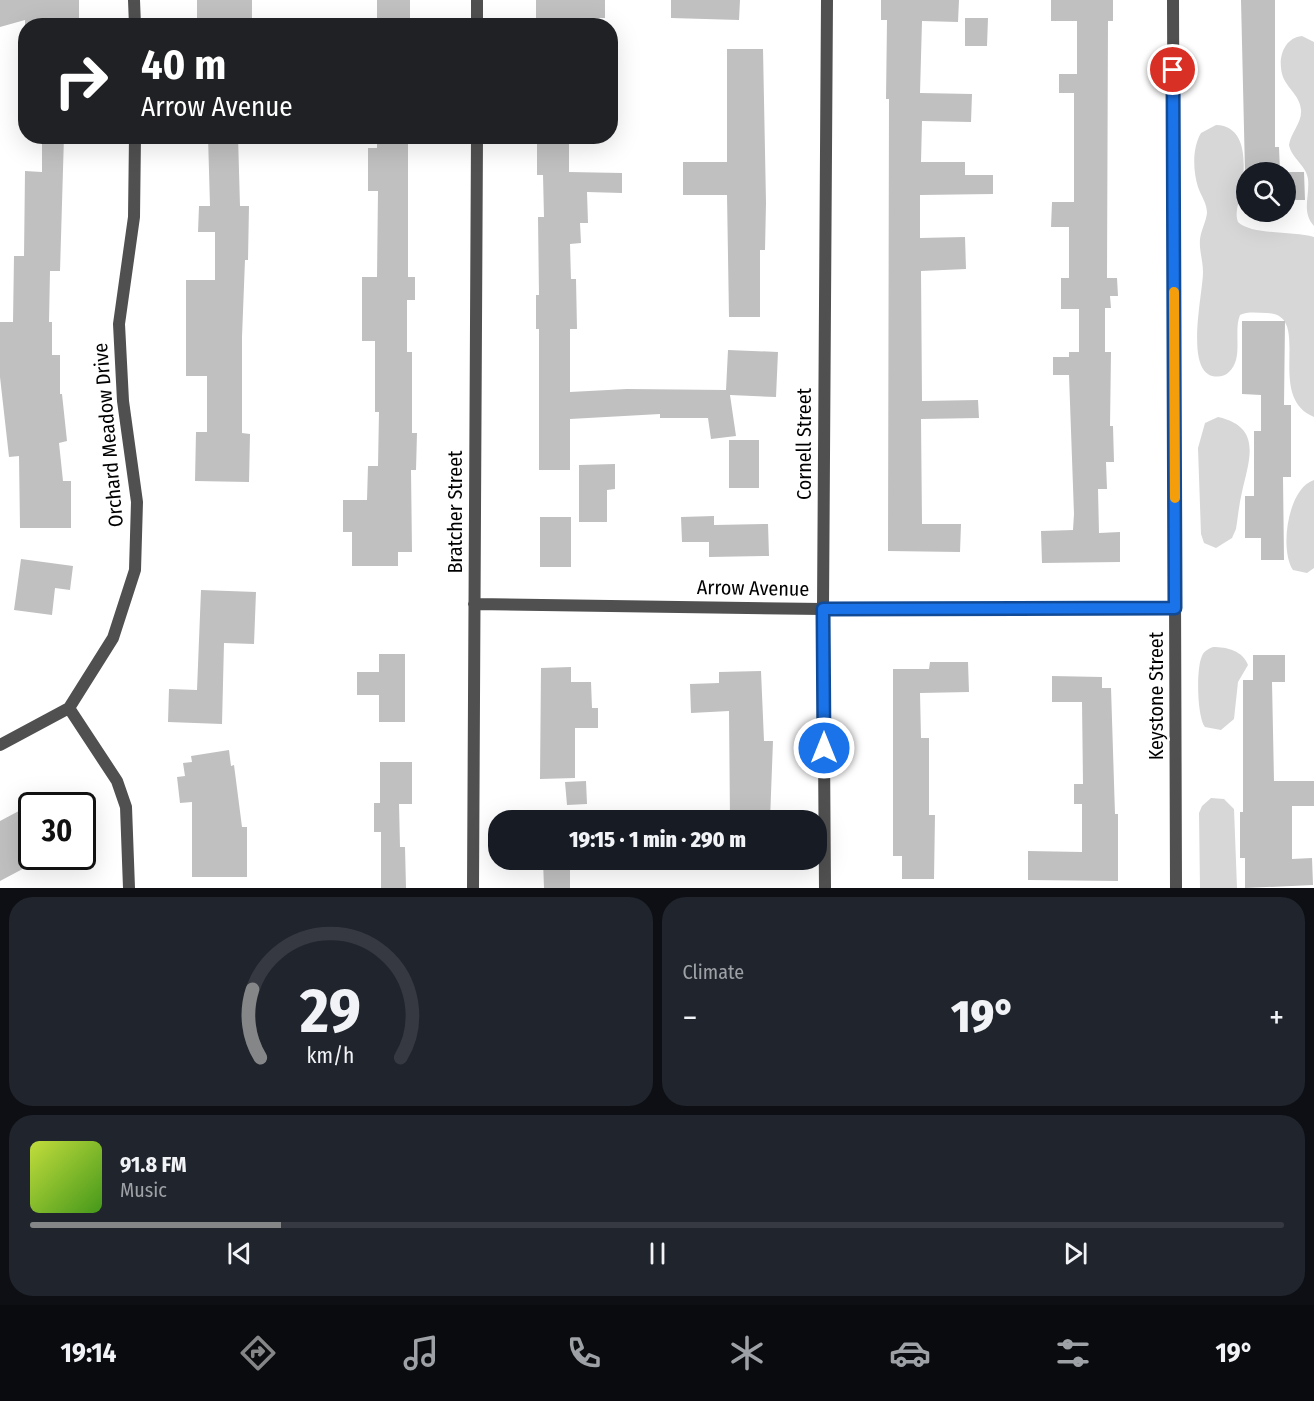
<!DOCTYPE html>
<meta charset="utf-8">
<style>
body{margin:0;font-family:"Fira Sans Condensed",sans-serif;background:#20242c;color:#f1f3f6;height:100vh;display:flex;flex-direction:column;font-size:22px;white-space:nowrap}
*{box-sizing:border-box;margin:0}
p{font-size:20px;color:#9ea1a6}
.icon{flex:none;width:33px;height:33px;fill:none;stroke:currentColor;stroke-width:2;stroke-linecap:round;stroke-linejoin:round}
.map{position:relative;height:888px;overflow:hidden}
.side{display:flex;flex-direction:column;gap:9px;padding:9px;background:#0d0f14;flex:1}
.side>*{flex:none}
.guide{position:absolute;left:18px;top:18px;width:600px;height:126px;border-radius:24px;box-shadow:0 6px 24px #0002;background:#202124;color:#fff;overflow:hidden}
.tools{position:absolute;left:1236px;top:162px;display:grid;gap:12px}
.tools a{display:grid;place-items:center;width:60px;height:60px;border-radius:50%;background:#171b24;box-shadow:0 6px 24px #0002;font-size:30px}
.speed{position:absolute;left:18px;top:792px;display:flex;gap:12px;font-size:30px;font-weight:700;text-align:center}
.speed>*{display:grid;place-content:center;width:78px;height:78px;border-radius:50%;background:#171b24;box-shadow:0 6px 24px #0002;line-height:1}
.speed .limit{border:3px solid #111;border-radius:9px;background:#fff;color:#111}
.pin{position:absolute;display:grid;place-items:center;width:51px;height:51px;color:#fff;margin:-26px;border:3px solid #fff;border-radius:50%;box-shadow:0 2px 6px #0007}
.me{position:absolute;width:66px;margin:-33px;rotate:0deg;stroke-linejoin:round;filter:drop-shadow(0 0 4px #0008)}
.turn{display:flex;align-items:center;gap:21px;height:126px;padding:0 24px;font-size:27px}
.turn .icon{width:78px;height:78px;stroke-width:2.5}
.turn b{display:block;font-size:42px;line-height:51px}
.big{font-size:45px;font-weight:800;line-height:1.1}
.side .card{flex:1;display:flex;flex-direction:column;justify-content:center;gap:9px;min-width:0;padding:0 21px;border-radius:24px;background:#20242c}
.side .dial{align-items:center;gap:0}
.dial svg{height:156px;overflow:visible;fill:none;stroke:#363941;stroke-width:7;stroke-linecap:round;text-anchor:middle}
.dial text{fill:#f1f3f6;stroke:none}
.song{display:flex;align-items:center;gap:18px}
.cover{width:72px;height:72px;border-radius:9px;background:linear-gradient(135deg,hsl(70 70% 55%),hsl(100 70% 35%))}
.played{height:6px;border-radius:3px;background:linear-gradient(90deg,#858687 20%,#363941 20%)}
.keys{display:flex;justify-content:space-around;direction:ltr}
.heat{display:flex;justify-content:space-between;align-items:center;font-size:33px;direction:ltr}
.side .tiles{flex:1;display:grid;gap:9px;grid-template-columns:1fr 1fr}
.card:last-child{grid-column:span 2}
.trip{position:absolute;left:488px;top:810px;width:339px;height:60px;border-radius:24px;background:#171b24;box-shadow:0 6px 24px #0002;font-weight:800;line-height:60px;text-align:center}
.menu{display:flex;height:96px;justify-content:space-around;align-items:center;background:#090b0e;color:#9ea1a6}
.menu .icon{width:42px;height:42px}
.menu .active{color:#858687}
.menu b{font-size:27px;color:#f1f3f6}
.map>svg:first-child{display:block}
</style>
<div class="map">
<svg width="1314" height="888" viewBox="0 0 1314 888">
<rect width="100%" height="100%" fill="#fff"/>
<path fill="#d7d7d7" d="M1302,36L1314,42V226C1301,212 1310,196 1308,179C1306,165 1292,159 1289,145C1291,132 1302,123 1301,110C1300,96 1288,89 1283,77C1277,60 1283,38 1302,36Z
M1216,125C1248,126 1245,165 1242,189C1240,201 1234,211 1238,222C1251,235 1293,231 1314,237V417C1264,397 1314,314 1267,313C1258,313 1248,311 1240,315C1233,332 1244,358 1229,372C1224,377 1218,377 1212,376C1185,368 1203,293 1203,272C1203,261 1199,250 1200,239C1201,230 1206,222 1207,213C1207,203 1201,196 1198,187C1193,171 1192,148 1201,133Z
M1218,417C1263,427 1249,460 1242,492C1239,504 1238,517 1236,529L1232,538L1216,548L1204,543L1201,534L1198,448L1205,423Z
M1314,480V568L1307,573L1293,570C1279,549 1288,488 1314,480Z
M1213,647C1227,647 1243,651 1248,665L1238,682L1234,719L1221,730L1205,727C1197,717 1196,668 1202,656C1204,651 1208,649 1213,647Z
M1211,798L1224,799L1234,809L1237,888H1200L1199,813L1202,806Z"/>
<path fill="#c0c0c0" d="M0,0H79V26H25V20L0,27Z
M197,0H252V26H197Z
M377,0H410V26H377Z
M536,0H605V18L536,19Z
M671,0H740L739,20L671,18Z
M881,0H959L958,22L922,21L920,93L972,94L971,122L922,121L921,162H965V175H993V194L920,195V238L965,237L966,269L921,271L922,401L978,400L979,418L921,419L922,524H961L960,552L888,551L889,99H886L887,20H881Z
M1051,0H1113V21H1108L1107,278H1117L1118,296H1110L1111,308H1105V352H1111L1110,426H1113L1114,462H1106L1107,489H1098L1099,533L1120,532V562L1042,563L1041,531L1073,530L1074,514L1069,375H1053V357H1069V352H1079V309H1061V278H1069V227H1051L1052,202H1074V93H1059V74H1077V21H1051Z
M1241,0H1275V147H1279L1280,172H1245Z
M965,18H988L987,46H965Z
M727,49H763L766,203L765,250H760V317H729L727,195H683V162H727Z
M42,136H64L60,271H50L49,322H52V355H60V394H62L67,441L59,443L63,481H71V528H20L19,456L9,457L0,377V322H13L14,256H24L25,171L42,172Z
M208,136H238L240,206H249L248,260H245L242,337V433L250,434L249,482L195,481L196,432H207V376H186V280H215V232H198L199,206H210Z
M377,136H408V277H415V300H407V352H412V433H417L416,470H411L412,552H398V566H352V532H343V500H367L368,466H378L379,412H375V341H362V277H377L378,191H368V148H377Z
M537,136H569V172L622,173V193L587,192L588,223H580L581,243L570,244L571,279H576L577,329H570V392L627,389L726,390L728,350L778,352L776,397L730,395L736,436L711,439L708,418H660V414L570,419V470H539V329H536V295H539L538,217H544L543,175H537Z
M1286,172H1304L1305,200H1286Z
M1242,321H1285L1284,405H1291V477H1283L1284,560H1261V538H1245V496H1254V431H1261V395L1242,394Z
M729,440H759V488H729Z
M615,464V489L607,490V522H579V465Z
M714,516V525L768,524L769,556L709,557V542H682L681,517Z
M540,517H571V567H540Z
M21,559L73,566L70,590L55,588L52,615L14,610Z
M201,590L256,592L254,644L224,643L222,724L168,722L169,689L197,690Z
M379,654H405V722H379V695H357V672H379Z
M1253,655H1285V682H1272L1274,781H1314V806H1292V859L1312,858L1313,885L1245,888V858H1240V812H1243V680H1253Z
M930,662H968L969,692L920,693L921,738H929V815H935L934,879H902V856H893V669H929Z
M571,667V682H591L592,708H598V728H575V778L540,779L541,668Z
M761,671L764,741H773L770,820H730L729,711L691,713L690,684L719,683V672Z
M1052,676L1102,677V688H1111L1115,814H1118V881L1028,880V851L1082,852V804H1074V784H1083L1082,702H1052Z
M229,750L231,766L234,765L242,827H247V877H192V802L180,803L177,777L185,776L183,763L192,762L191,756Z
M380,762H412V804H399L400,847H405L406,888H381V832H374V803H380Z
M586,781L587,804L567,805L565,782Z
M32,804V864L0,881V821Z
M543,860H570V888H544Z"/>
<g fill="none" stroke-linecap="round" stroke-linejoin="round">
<path stroke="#505050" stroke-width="12" d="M134,0L135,26
M1173,0L1176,888
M477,26V0
M474,604L823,609L1175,608
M69,708L117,781L126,807L129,888
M0,745L69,708L113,638L135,570L137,502L123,401L119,324L134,217L135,136
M473,888L477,136
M825,888L823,609L827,0"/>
</g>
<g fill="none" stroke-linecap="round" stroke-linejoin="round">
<g stroke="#114b97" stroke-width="15">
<path id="route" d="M824,748L823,609L1175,608L1173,70"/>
</g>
<use href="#route" stroke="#1a73e8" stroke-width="10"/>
<path stroke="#f59e0b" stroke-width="10" d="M1174,292L1175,498"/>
</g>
<g text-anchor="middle" stroke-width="5" stroke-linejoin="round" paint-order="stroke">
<g font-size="20" fill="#000" stroke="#fff">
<text transform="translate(108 435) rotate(-95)" y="7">Orchard Meadow Drive</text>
<text transform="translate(804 444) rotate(-90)" y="7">Cornell Street</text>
<text transform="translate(455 512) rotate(-90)" y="7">Bratcher Street</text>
<text transform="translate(753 588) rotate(1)" y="7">Arrow Avenue</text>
<text transform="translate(1156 696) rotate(-90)" y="7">Keystone Street</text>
</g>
</g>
</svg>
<div class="tools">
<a><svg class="icon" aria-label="search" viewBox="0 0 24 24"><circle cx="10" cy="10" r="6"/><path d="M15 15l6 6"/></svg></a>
</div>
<div class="speed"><div class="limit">30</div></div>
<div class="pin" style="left:1173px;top:70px;background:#d93025"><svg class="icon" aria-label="arrive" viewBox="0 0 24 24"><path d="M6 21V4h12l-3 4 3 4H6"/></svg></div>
<svg class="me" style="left:824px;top:748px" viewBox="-20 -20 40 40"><circle r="17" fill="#1a73e8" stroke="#fff" stroke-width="3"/><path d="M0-11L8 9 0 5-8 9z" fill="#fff"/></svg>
<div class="trip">19:15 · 1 min · 290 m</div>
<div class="guide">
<div class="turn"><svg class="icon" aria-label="right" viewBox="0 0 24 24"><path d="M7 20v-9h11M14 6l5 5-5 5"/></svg><div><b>40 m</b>Arrow Avenue</div></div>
</div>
</div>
<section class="side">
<div class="tiles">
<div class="card dial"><svg viewBox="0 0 100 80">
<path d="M14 69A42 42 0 1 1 86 69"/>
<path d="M14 69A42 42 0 0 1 10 34" stroke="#858687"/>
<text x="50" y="56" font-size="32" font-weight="700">29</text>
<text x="50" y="72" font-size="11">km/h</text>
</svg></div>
<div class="card"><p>Climate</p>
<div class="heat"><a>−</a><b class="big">19°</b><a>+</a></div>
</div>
<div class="card">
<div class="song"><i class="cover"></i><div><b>91.8 FM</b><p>Music</p></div></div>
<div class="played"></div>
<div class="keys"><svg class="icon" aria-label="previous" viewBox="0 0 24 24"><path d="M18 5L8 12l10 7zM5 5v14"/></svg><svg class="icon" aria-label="pause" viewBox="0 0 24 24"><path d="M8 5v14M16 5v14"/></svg><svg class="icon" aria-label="next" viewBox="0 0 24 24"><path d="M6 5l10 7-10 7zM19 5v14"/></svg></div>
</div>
</div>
</section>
<nav class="menu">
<b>19:14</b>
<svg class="icon active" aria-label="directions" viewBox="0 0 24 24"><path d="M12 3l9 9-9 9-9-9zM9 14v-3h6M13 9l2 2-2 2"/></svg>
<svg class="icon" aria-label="music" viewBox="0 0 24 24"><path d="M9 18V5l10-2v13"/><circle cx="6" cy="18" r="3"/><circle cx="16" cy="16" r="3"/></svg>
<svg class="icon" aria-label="phone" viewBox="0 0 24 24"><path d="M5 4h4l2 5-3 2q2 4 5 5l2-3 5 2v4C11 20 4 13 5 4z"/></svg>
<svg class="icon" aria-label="climate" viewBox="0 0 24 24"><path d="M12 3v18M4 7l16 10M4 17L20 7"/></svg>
<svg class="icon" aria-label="car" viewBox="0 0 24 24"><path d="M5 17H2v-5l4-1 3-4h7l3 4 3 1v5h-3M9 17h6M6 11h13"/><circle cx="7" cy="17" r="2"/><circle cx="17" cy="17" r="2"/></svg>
<svg class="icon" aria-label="filters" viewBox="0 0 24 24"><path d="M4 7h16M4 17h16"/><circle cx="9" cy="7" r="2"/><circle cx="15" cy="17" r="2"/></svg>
<b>19°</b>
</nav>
